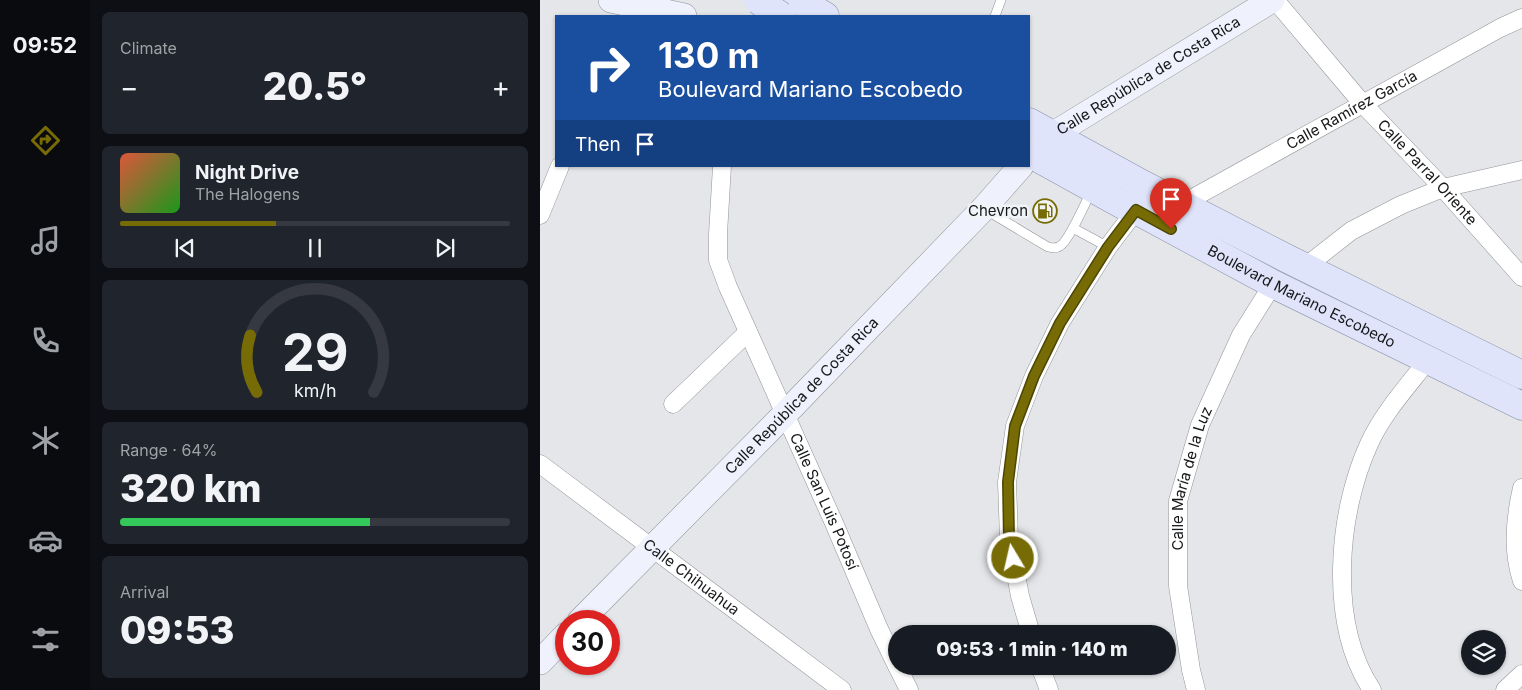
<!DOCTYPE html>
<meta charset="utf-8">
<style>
body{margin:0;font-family:Inter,sans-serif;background:#20242c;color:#f1f3f6;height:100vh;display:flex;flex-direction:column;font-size:19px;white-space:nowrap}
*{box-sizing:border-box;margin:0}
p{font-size:16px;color:#9ea1a6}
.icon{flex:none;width:28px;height:28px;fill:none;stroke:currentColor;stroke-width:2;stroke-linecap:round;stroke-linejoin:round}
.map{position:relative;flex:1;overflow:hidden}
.side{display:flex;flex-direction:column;gap:12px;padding:12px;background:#0d0f14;width:450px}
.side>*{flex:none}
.banner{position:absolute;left:15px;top:15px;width:475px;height:152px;border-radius:0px;box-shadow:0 1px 4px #0004;background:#1a4fa0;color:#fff;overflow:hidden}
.tools{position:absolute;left:921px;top:630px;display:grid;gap:10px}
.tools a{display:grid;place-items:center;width:45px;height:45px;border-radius:50%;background:#171b24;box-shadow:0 1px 4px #0004;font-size:25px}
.speed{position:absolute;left:15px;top:610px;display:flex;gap:10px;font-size:25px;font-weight:700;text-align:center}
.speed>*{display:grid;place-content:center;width:65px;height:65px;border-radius:50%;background:#171b24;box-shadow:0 1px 4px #0004;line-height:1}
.speed .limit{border:8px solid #d22;background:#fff;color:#111}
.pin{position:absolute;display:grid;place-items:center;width:42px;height:42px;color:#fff;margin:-51px -21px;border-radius:50% 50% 50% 0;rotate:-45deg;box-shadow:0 0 5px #0007}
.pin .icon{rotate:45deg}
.me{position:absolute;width:55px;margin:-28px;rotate:351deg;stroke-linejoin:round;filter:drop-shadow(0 0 4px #0008)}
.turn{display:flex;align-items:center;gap:18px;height:105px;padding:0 20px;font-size:22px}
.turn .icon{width:65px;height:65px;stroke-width:2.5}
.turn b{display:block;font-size:35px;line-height:42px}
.then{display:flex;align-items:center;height:48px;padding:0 20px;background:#0003;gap:10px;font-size:19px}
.big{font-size:38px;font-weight:800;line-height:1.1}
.side .tile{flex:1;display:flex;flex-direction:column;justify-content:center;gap:8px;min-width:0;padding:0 18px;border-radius:8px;background:#20242c}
.side .dial{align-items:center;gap:0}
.dial svg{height:130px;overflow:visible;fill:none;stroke:#363941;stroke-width:7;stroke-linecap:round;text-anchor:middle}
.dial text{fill:#f1f3f6;stroke:none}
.song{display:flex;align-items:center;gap:15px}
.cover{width:60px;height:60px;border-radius:8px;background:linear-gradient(135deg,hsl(10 70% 55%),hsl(120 70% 35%))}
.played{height:5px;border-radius:2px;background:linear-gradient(90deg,#766b04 40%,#363941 40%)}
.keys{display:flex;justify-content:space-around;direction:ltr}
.heat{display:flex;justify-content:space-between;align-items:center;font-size:28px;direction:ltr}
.charge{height:8px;border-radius:4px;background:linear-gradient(90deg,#34c759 64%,#363941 0)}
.trip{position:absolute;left:348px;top:625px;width:288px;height:50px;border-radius:25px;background:#171b24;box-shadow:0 1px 4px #0004;font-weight:800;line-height:50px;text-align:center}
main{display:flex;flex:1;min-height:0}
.dock{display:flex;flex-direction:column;width:90px;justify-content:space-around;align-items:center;background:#090b0e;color:#9ea1a6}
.dock .icon{width:35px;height:35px}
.dock .active{color:#766b04}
.dock b{font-size:22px;color:#f1f3f6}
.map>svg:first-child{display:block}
</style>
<main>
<nav class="dock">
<b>09:52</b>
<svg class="icon active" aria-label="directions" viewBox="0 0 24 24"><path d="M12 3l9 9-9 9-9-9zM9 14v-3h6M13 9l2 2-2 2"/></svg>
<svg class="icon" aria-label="music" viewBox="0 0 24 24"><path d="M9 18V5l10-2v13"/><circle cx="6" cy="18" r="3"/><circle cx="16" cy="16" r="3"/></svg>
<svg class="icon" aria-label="phone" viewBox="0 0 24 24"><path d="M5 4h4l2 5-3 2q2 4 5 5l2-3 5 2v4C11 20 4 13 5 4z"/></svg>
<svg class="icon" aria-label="climate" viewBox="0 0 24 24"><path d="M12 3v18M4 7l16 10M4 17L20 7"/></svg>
<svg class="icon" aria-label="car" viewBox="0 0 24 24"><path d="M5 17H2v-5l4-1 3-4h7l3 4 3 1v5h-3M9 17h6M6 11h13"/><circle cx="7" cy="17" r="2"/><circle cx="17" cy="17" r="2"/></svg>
<svg class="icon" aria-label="filters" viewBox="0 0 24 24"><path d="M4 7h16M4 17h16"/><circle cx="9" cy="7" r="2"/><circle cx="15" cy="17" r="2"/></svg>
</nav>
<section class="side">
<div class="tile"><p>Climate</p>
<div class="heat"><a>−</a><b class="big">20.5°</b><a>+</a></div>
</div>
<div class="tile">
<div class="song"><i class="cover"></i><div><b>Night Drive</b><p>The Halogens</p></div></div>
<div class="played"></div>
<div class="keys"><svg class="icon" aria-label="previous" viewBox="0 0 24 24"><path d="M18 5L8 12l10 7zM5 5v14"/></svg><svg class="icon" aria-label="pause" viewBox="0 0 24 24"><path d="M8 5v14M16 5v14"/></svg><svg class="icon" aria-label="next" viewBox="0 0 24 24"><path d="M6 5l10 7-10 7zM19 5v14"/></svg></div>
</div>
<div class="tile dial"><svg viewBox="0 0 100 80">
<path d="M14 69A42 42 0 1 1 86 69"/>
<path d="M14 69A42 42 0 0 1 10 34" stroke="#766b04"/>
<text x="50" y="56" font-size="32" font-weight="700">29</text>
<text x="50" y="72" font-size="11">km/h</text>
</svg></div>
<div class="tile"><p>Range · 64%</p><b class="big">320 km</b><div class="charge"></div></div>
<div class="tile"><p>Arrival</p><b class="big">09:53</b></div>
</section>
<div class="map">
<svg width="982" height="690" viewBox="0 0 982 690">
<rect width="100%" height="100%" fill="#e4e6e9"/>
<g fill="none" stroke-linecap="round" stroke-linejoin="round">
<g stroke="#929497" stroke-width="10">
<path id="lane" d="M455,16L461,0
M446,210L508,247C512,248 516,249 520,246C529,241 546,201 552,190
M533,228L568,247"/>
</g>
<g stroke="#929497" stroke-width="19">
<g id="street">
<path id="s1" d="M735,0L822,103L903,188L982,277"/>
<path id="s2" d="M182,166L178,234V260L188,287L294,523L339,629L356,664"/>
<path id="s3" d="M642,204L960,28L982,18"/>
<path d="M0,215L20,166"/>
<path d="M765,267L811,231L861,205L903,188L982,170"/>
<path d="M133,404L208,332"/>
<path id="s4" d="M0,464L302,690"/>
<path d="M982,488C975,518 972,551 982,581"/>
<path d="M491,634L480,596L469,539L467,482L475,426L494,376L520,323L568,247L596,210"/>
<path d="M357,666L369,690"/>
<path d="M500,666L509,690"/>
<path id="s5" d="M656,690L651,670L638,586V501L660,425L701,335L733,284"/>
<path d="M832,690C788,624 797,514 829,444C843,413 867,387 888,360"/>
<path d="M965,690L982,674"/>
</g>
</g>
<g stroke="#929497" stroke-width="26">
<g id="secondary">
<path d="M71,0L144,16"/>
<path id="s6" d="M499,147L512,135L732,0"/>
<path id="s7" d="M40,621L245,414L444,208L481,166"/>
<path d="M0,662L26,635"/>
</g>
</g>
<g stroke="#8b91a9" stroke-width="29">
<g id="primary">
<path d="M258,0L285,16"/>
<path d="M489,122L602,184L746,258L982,375"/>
<path id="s8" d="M489,153L583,205L596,210L733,284L982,406"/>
</g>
</g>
<use href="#lane" stroke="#fff" stroke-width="9"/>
<use href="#street" stroke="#fff" stroke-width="18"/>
<use href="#secondary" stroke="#eff2fd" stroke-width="25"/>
<use href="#primary" stroke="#dfe4fa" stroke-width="28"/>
<g stroke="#8b91a9" stroke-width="29" stroke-linecap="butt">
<path id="primary-bridge" d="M218,0L241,16"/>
</g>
<use href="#primary-bridge" stroke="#dfe4fa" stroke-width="28"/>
</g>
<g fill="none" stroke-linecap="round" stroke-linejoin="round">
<g stroke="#4d4603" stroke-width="12">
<path id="route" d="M473,558L469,539L468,482L475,426L494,376L520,323L568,247L596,210L631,229"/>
</g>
<use href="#route" stroke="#766b04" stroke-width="9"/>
</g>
<defs>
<g id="fuel-ring" transform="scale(1.25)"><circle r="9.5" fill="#f1f4f7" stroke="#766b04" stroke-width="1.5"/><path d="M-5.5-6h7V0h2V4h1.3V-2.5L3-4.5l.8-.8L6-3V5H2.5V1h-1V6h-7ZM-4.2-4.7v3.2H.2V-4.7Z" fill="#766b04"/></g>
</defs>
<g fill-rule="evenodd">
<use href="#fuel-ring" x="505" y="211"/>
</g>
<g text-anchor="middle" stroke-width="5" stroke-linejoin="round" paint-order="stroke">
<g font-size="15" fill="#161718" stroke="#f1f4f7">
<text dy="5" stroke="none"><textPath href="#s6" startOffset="131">Calle República de Costa Rica</textPath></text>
<text dy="5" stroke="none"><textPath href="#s3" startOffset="194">Calle Ramírez García</textPath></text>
<text dy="5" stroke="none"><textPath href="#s1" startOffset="230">Calle Parral Oriente</textPath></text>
<text dy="5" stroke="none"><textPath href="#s8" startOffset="308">Boulevard Mariano Escobedo</textPath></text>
<text dy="5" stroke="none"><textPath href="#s7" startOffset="316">Calle República de Costa Rica</textPath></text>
<text dy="5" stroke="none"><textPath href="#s5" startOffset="215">Calle María de la Luz</textPath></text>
<text dy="5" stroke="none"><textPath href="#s2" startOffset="358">Calle San Luis Potosí</textPath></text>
<text dy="5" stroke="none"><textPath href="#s4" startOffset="189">Calle Chihuahua</textPath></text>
</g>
<g font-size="15" fill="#161718" stroke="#f1f4f7" text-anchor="end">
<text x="488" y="216">Chevron</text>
</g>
</g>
</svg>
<div class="tools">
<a><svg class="icon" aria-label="layers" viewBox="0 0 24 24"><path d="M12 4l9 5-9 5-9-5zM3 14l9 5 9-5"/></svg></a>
</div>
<div class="speed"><div class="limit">30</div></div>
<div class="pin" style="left:631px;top:229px;background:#d93025"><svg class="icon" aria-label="arrive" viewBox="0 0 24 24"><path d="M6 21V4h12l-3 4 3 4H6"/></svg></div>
<svg class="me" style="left:473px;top:558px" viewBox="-20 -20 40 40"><circle r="17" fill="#766b04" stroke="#fff" stroke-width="3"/><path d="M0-11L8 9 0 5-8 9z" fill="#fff"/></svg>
<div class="trip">09:53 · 1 min · 140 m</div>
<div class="banner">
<div class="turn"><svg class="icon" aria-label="right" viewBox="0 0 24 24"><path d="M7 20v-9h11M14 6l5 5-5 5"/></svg><div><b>130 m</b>Boulevard Mariano Escobedo</div></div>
<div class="then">Then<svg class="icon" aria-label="arrive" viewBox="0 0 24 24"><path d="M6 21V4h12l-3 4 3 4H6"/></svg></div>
</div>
</div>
</main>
